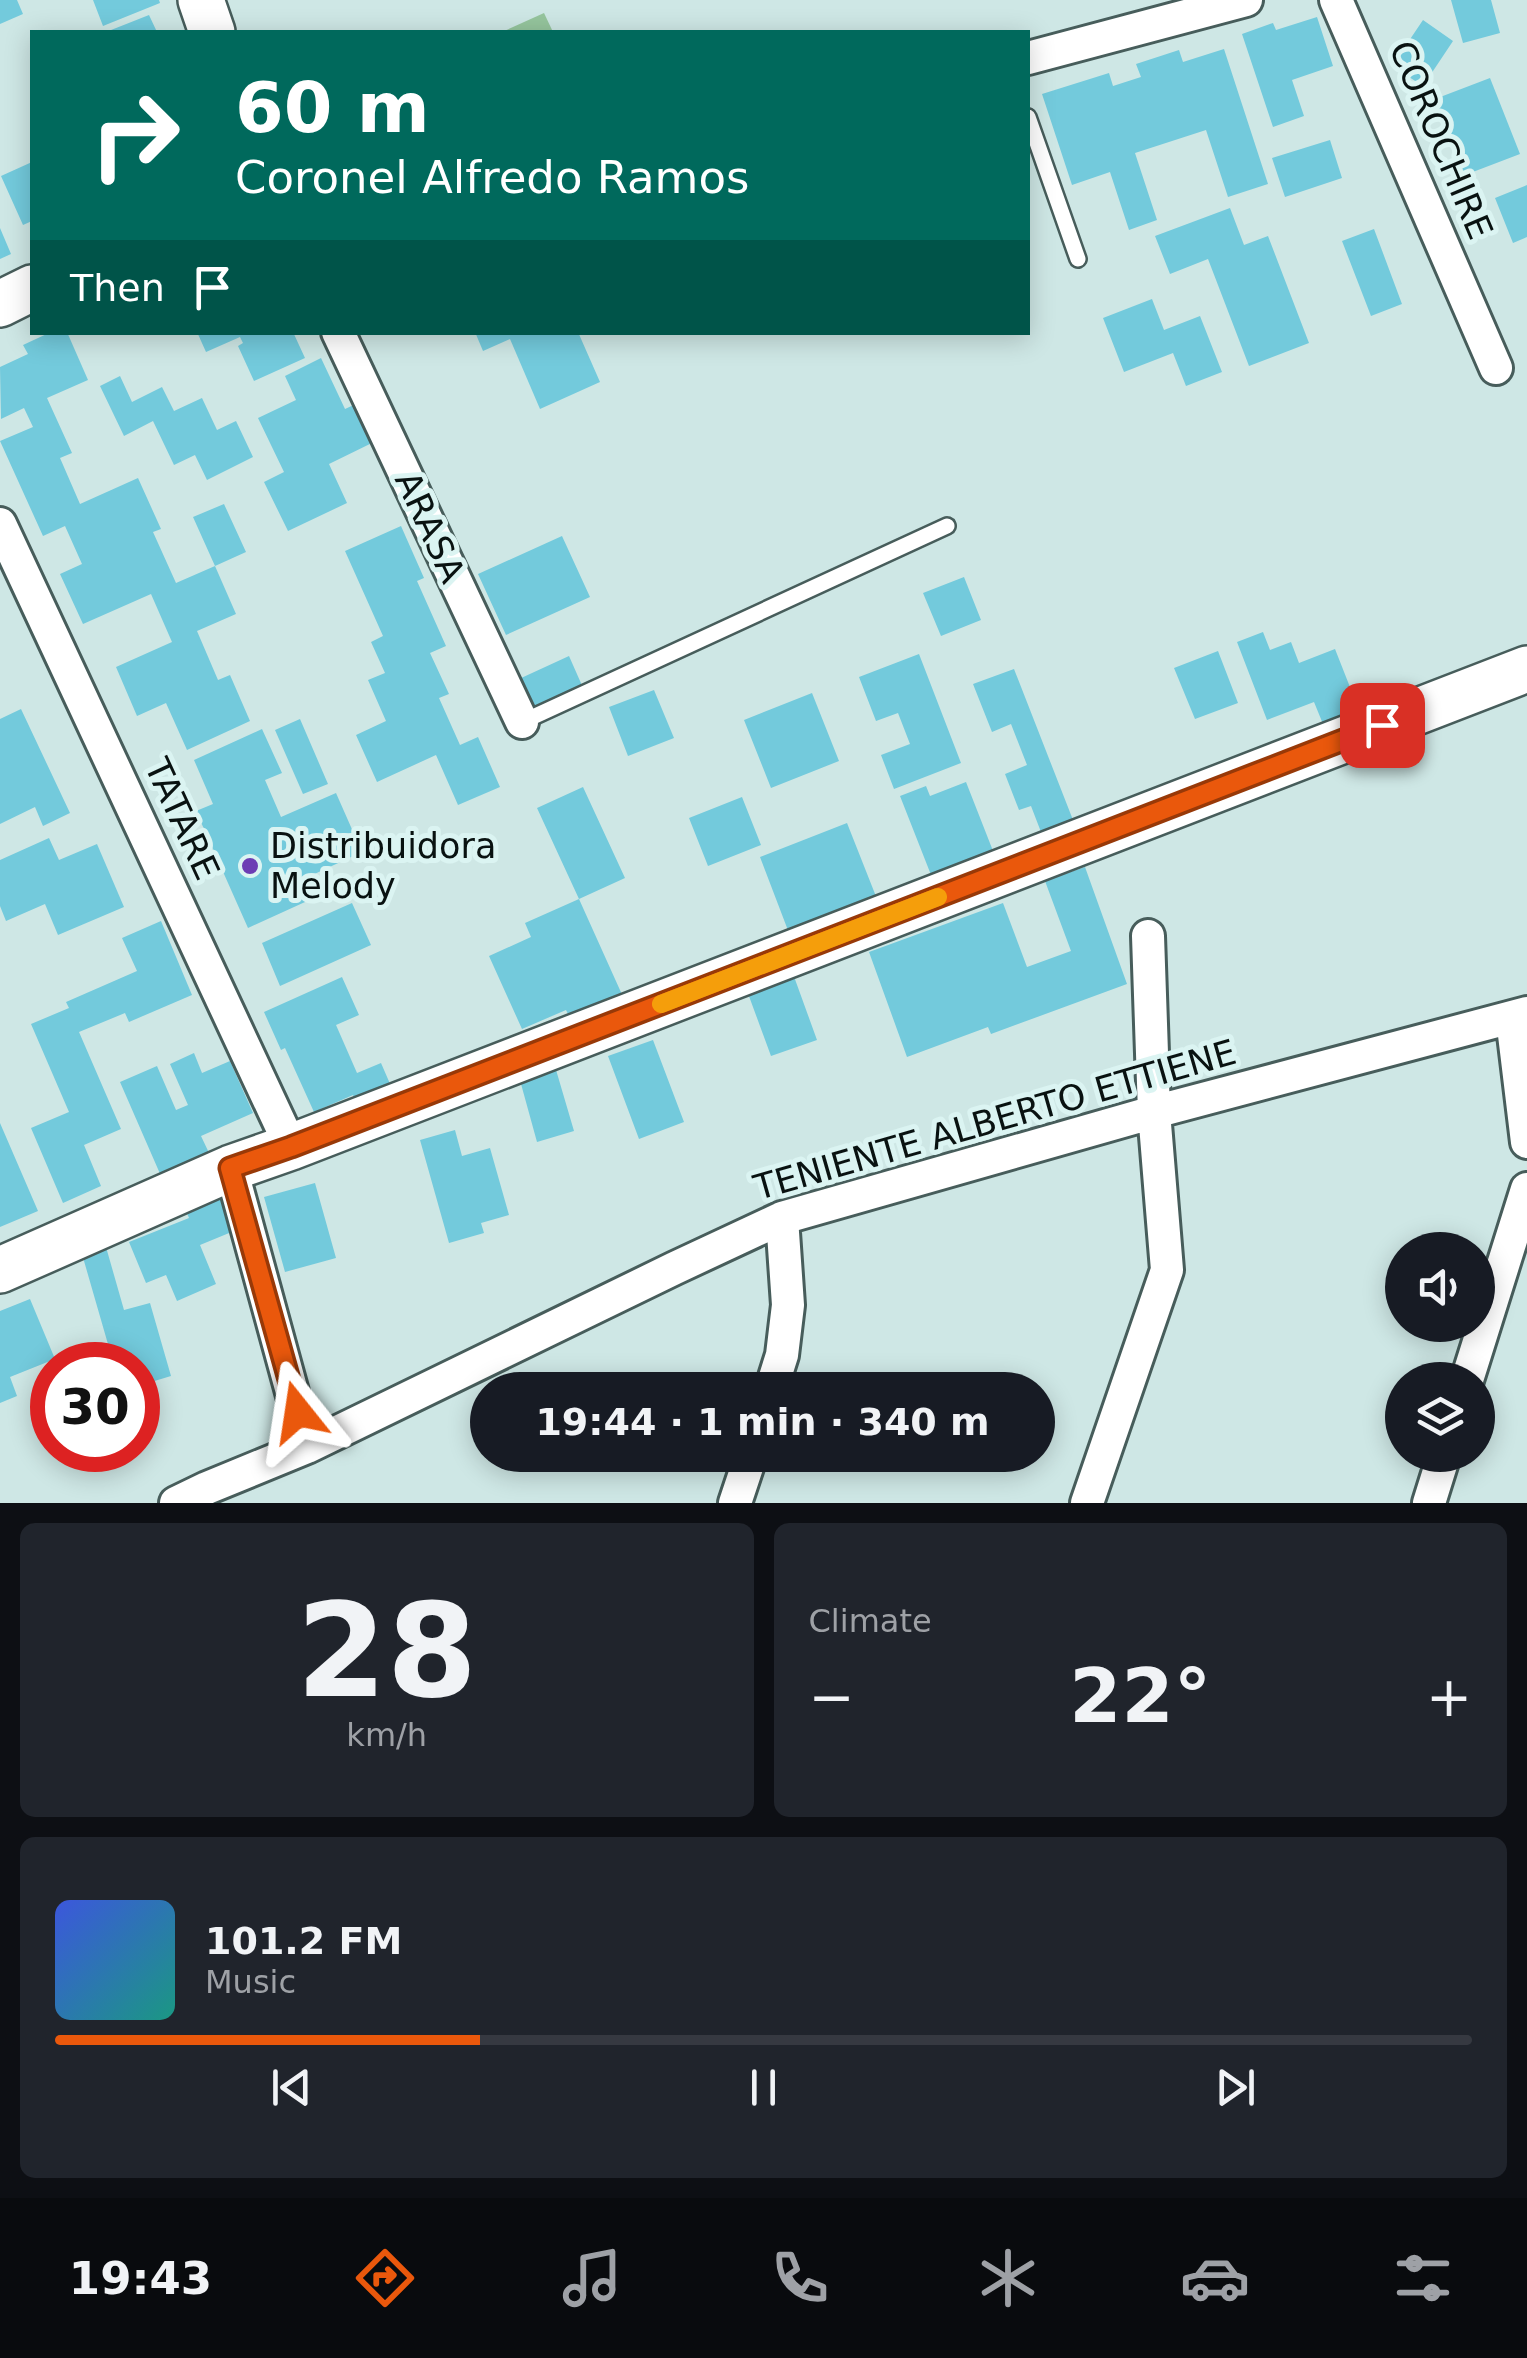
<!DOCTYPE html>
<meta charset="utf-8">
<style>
body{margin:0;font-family:"DejaVu Sans",sans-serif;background:#20242c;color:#f1f3f6;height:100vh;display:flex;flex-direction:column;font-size:38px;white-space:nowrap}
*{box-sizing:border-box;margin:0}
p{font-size:32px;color:#9ea1a6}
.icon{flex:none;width:55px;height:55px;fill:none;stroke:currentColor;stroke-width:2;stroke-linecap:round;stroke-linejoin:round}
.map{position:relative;height:1503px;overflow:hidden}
.side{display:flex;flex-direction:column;gap:20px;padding:20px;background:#0d0f14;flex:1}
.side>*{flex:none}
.top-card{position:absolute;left:30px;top:30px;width:1000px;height:305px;border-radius:0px;box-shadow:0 5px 25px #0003;background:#00695c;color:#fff;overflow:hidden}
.fabs{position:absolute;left:1385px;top:1232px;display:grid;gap:20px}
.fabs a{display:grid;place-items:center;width:110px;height:110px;border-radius:50%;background:#171b24;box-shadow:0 5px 25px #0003;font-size:50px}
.speed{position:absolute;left:30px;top:1342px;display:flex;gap:20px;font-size:50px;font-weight:700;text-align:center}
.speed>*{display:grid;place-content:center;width:130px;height:130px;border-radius:50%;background:#171b24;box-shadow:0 5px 25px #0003;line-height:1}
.speed .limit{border:15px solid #d22;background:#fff;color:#111}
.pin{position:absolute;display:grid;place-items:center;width:85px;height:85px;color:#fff;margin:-42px;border-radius:20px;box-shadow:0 5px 15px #0006}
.me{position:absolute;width:110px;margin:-55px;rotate:345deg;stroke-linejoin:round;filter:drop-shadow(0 0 8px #0008)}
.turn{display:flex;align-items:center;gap:35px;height:210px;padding:0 40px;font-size:45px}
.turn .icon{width:130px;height:130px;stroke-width:2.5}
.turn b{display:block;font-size:70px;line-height:85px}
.then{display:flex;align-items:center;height:95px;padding:0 40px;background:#0003;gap:20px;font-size:38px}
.big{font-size:75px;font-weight:600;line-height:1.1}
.side .card{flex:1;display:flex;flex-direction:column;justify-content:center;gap:15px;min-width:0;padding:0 35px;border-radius:15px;background:#20242c}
.side .dial{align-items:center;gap:0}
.dial b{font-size:130px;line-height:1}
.song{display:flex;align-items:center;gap:30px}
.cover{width:120px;height:120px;border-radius:15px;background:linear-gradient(135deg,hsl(230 70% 55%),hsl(170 70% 35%))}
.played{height:10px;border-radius:5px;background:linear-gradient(90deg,#ea580c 30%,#363941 30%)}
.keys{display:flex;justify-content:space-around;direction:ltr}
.heat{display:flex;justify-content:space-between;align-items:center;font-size:55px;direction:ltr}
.side .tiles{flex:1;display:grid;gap:20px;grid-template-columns:1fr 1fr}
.card:last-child{grid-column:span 2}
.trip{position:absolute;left:470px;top:1372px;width:585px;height:100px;border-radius:50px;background:#171b24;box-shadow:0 5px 25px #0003;font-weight:600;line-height:100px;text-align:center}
.dock{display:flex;height:160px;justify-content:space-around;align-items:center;background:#090b0e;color:#9ea1a6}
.dock .icon{width:70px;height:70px}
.dock .on{color:#ea580c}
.dock b{font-size:45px;color:#f1f3f6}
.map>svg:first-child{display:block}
</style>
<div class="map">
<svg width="1527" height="1503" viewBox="0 0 1527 1503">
<rect width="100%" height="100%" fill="#cee7e5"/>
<path fill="#95c59d" d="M544,13L553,32H502Z"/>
<path fill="#73cadc" d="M0,0H17L23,14L0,24Z
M93,0H159L160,3L103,26Z
M1451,0H1491L1500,33L1463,43Z
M149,15L157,32H106Z
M1317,17L1333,66L1292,80L1304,116L1273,127L1242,34L1273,23L1276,30Z
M1423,20L1453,41L1423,86L1392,66Z
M1224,49L1268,184L1228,197L1206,130L1135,153L1157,220L1129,230L1110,172L1072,185L1042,94L1109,73L1113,86L1141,77L1136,64L1179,50L1183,62Z
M1490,78L1520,154L1465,175L1435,99Z
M1330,140L1342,178L1285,197L1272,158Z
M32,162V221L23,225L1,176Z
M1527,185V237L1513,243L1495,198Z
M1230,208L1244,245L1268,236L1309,343L1249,366L1208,259L1170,274L1155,236Z
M0,228L11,254L0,259Z
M1374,229L1402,304L1371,316L1342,241Z
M1152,299L1164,330L1200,316L1222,372L1186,386L1173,353L1124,372L1103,318Z
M51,332H67L88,380L47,398L72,453L60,458L80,504L138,478L161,529L153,532L176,583L215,566L236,614L197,631L218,680L230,675L250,721L187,750L166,703L137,716L116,667L172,642L151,594L83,624L60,574L82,564L65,526L43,536L0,441L33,427L24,408L1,419L0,367L28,354L23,345Z
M197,332H293L305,358L254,381L238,346L243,343L240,337L206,352Z
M475,332H578L600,382L540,409L510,339L483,351Z
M321,358L345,409L358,403L376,441L329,464L347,503L288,531L264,482L284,472L258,418L296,400L285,376Z
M120,376L132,402L162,387L174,411L202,398L217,430L236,421L253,457L207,480L195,455L174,465L153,421L124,436L100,386Z
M224,504L246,552L215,566L193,517Z
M401,526L424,578L417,581L446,646L430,653L449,694L439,698L460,745L478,737L500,787L458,805L436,755L377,782L356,735L386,721L368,680L385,673L371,642L383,636L345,551Z
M562,536L590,597L506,635L478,574Z
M964,577L981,620L941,636L923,593Z
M1263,632L1270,650L1291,642L1299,663L1335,649L1359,710L1323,724L1314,702L1267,720L1237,642Z
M1218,651L1238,703L1195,719L1174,668Z
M919,654L961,763L894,789L881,755L910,744L898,713L876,721L859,677Z
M569,656L584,690L535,713L519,679Z
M1014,669L1073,820L1041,832L1031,806L1019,810L1005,774L1027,765L1011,724L992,732L973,684Z
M654,690L674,738L628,756L609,707Z
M812,693L839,761L771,788L744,720Z
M21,709L70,813L43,826L35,807L0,824V719Z
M300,719L328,784L303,794L275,730Z
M262,729L282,773L265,780L281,817L336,793L362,852L308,877L316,897L248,928L196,811L213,804L194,760Z
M966,782L995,856L933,880L900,796L926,786L930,796Z
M583,787L625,878L579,899L624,999L572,1022L566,1010L522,1029L489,956L531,937L525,923L579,899L537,808Z
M742,797L761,845L708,866L689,818Z
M847,823L879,904L789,933L760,857Z
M49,838L59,860L97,844L124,907L58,935L45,904L6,921L0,906V860Z
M1085,867L1127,984L991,1034L988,1027L907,1057L869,952L1003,903L1027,967L1071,951L1045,881Z
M352,903L371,945L280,986L262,943Z
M161,921L192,995L129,1022L125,1013L79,1032L121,1129L84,1145L101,1186L63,1203L31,1128L69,1112L31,1024L69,1008L66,1002L137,971L122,938Z
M792,971L817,1040L771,1056L746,988Z
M342,977L359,1015L336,1025L357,1073L381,1063L394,1093L359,1109L353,1095L314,1112L285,1048L281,1050L264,1012Z
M653,1040L684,1122L639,1139L608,1056Z
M194,1053L202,1073L230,1061L253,1113L201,1136L210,1155L161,1176L120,1082L157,1066L176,1110L188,1105L170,1064Z
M554,1063L574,1131L537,1142L518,1073Z
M0,1123L38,1211L0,1227Z
M455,1130L462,1156L490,1148L509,1215L481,1223L484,1233L449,1243L420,1140Z
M315,1183L336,1258L285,1272L264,1197Z
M218,1192L234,1231L200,1245L216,1284L177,1301L166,1275L146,1283L129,1242L189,1218L184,1206Z
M106,1247L124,1310L150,1303L171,1376L138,1386V1365H114L82,1254Z
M30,1299L55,1359L10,1377L17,1396L0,1403V1311Z"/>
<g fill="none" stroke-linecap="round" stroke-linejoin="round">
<g stroke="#475d5b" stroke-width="20">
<path id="lane" d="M1028,117L1078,259
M522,722L947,526"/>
</g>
<g stroke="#475d5b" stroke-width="38">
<path id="street" d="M1336,0L1496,368
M1028,58L1246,0
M338,332L522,722
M0,524L291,1147
M1512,1018L1527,1142
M231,1168L307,1447
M1467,1380L1527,1189
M771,1390L782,1355L788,1305L782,1218
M176,1503L207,1488L307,1447L675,1268L782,1218L1154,1112L1527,1013
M735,1503L751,1455
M1087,1503L1167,1270L1154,1112L1148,936
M1429,1503L1444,1455"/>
</g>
<g stroke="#475d5b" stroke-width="50">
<path id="secondary" d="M201,0L212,32
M0,304L32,288
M0,1270L231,1168L291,1147L1527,669"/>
</g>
<use href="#lane" stroke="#fff" stroke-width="15"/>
<use href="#street" stroke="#fff" stroke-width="32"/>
<use href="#secondary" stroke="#fff" stroke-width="45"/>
</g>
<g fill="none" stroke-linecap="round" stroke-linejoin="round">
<g stroke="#983908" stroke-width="25">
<path id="route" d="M298,1412L230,1168L291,1147L1382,725"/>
</g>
<use href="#route" stroke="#ea580c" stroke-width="18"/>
<path stroke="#f59e0b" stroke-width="18" d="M661,1004L938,897"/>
</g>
<circle fill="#6c3db4" stroke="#dbf4f2" stroke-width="4" cx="250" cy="866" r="10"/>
<g text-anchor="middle" stroke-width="10" stroke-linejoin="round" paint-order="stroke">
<g font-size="35" fill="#091211" stroke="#dbf4f2">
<text transform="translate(1441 140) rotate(67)" y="12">COROCHIRE</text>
<text transform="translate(430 527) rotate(65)" y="12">ARASA</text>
<text transform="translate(182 819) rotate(65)" y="12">TATARE</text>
<text transform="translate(995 1120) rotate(-16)" y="12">TENIENTE ALBERTO ETTIENE</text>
</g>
<g font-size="35" fill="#091211" stroke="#dbf4f2" text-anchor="start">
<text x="270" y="858">Distribuidora<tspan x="270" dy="40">Melody</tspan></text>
</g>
</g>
</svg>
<div class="fabs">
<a><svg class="icon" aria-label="sound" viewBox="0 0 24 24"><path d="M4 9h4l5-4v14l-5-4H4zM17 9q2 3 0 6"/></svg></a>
<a><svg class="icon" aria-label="layers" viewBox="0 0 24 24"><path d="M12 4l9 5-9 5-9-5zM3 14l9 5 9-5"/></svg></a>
</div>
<div class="speed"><div class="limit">30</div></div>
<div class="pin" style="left:1382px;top:725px;background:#d93025"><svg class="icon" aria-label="arrive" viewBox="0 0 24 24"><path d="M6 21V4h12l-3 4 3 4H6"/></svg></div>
<svg class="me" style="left:298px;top:1412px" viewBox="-20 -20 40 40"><path d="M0-17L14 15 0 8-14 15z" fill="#ea580c" stroke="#fff" stroke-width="4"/></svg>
<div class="trip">19:44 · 1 min · 340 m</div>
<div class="top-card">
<div class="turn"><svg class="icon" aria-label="right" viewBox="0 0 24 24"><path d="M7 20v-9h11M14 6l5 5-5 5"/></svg><div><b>60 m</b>Coronel Alfredo Ramos</div></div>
<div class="then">Then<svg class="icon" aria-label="arrive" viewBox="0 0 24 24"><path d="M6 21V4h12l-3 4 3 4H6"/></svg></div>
</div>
</div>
<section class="side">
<div class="tiles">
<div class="card dial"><b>28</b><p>km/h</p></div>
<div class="card"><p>Climate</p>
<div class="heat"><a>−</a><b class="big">22°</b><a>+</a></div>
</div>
<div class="card">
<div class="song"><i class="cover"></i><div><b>101.2 FM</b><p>Music</p></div></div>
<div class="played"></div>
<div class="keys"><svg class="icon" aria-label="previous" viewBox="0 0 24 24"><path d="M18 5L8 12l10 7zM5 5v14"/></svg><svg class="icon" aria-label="pause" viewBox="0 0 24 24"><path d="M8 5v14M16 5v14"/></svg><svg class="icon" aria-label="next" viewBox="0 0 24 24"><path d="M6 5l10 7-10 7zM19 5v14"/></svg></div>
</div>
</div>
</section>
<nav class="dock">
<b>19:43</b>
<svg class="icon on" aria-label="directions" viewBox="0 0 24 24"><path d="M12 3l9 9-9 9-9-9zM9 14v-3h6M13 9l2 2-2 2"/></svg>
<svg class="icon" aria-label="music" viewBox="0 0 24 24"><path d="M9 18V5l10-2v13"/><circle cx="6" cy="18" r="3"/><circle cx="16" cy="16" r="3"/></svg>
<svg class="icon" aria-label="phone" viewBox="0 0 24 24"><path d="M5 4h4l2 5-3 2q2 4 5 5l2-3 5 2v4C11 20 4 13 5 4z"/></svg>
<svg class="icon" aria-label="climate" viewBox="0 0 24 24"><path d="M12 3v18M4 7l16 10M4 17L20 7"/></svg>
<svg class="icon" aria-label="car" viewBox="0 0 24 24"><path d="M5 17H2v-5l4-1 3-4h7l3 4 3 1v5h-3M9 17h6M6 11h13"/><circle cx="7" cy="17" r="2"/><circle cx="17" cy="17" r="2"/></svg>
<svg class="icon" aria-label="filters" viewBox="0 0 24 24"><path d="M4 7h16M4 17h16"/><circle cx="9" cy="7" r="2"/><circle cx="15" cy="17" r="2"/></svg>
</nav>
